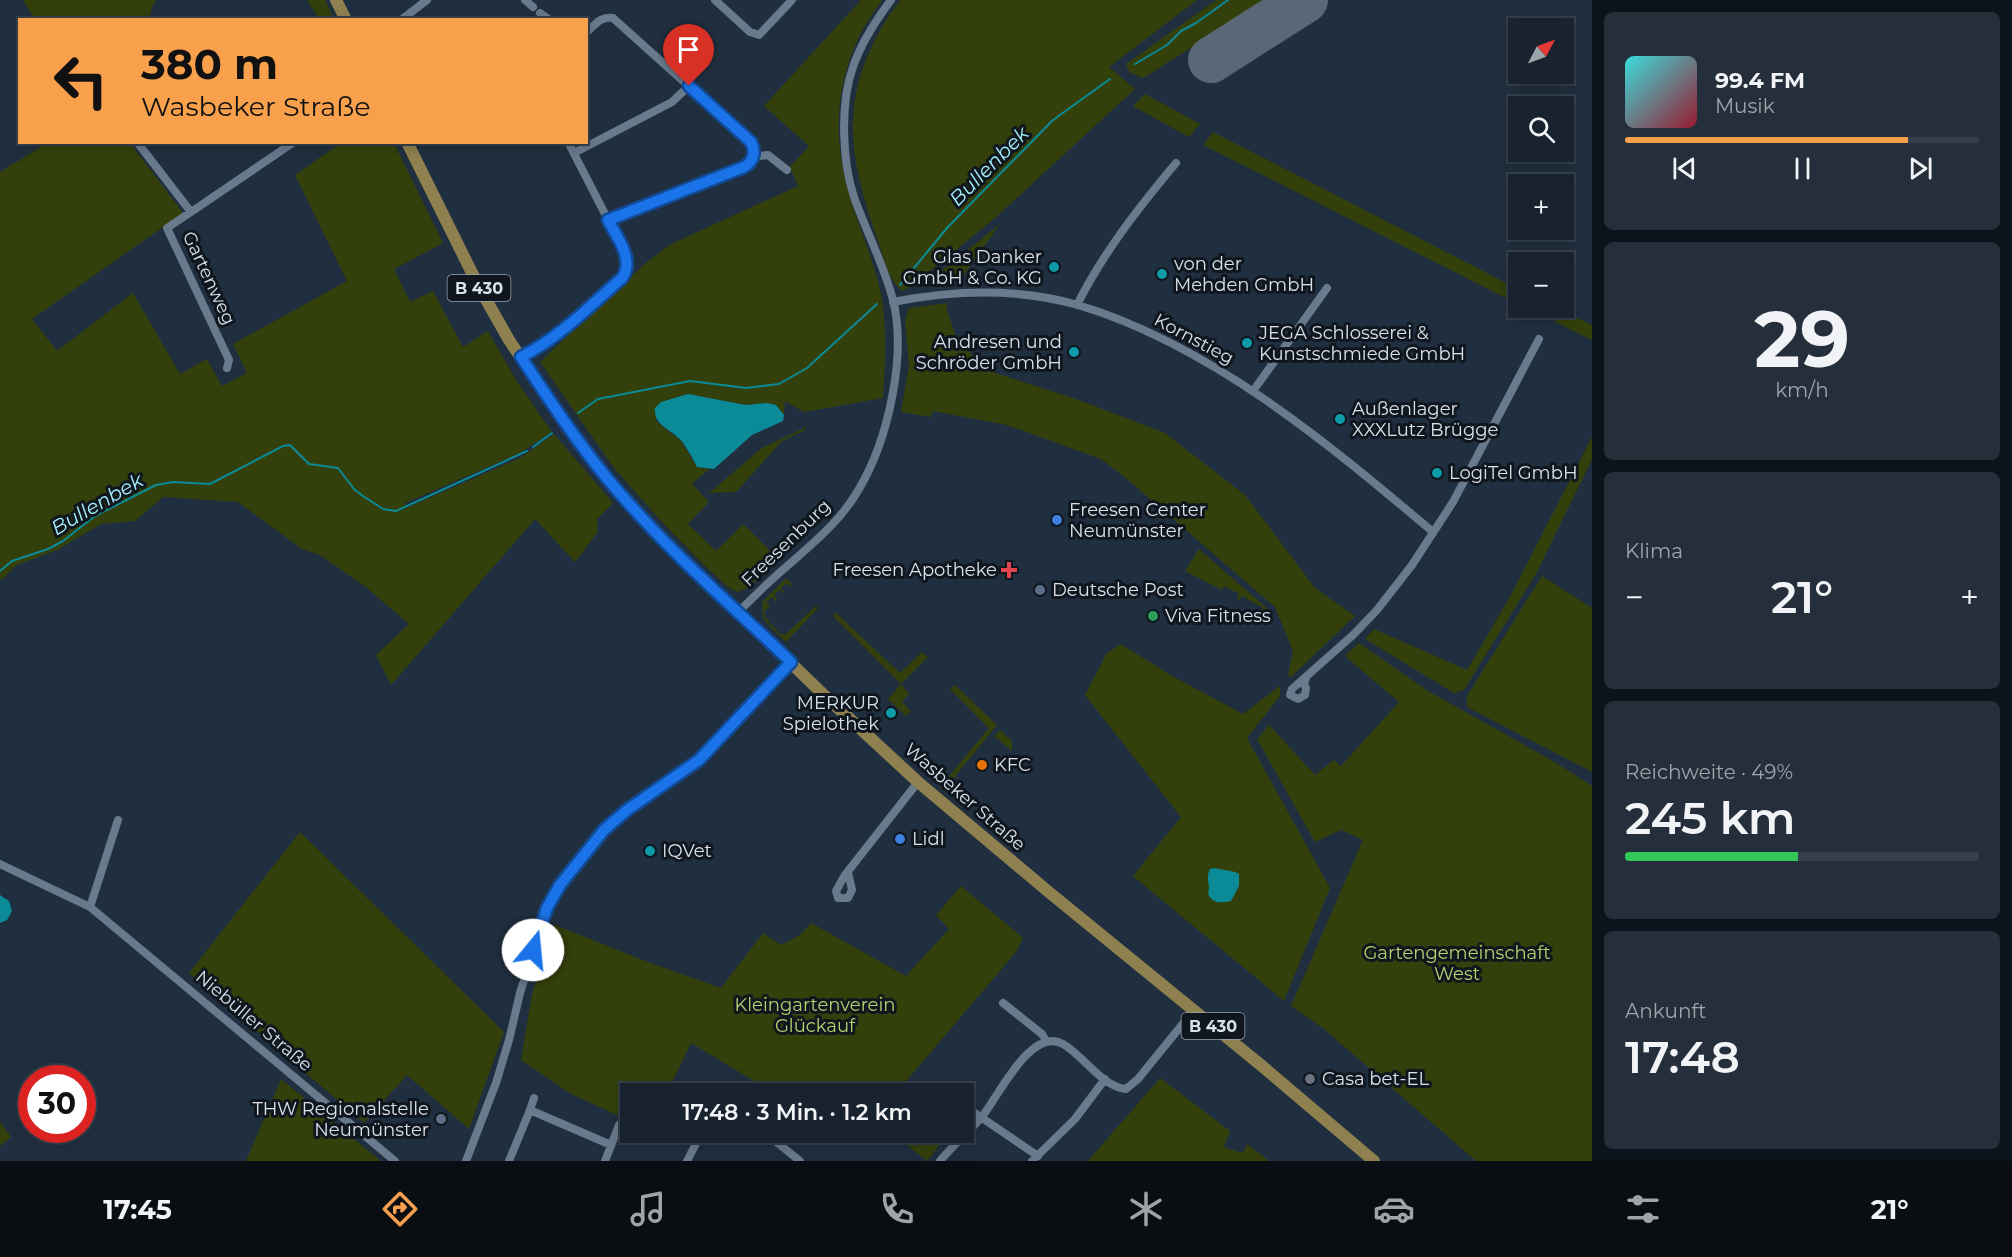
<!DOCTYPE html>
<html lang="de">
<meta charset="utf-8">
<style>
body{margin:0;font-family:Montserrat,sans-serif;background:#252f3b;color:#f1f3f6;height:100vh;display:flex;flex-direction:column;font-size:22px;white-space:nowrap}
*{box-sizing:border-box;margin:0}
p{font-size:20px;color:#9fa4aa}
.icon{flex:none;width:33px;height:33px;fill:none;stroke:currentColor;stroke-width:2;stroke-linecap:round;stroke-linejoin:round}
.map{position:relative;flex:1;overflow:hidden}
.side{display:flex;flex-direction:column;gap:12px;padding:12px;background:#0d131a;width:420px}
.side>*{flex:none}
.hud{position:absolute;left:18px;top:18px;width:570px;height:126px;border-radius:0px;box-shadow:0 3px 15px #0003,0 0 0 2px #36404b;background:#f9a04c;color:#111;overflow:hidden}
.needle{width:39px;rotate:49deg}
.controls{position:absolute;left:1508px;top:18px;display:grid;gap:12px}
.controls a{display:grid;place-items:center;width:66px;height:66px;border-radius:0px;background:#18232f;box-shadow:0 3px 15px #0003,0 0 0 2px #36404b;font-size:30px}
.speed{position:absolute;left:18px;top:1065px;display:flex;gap:12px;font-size:30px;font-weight:700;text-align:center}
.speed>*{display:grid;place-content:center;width:78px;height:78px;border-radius:50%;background:#18232f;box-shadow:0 3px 15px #0003,0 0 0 2px #36404b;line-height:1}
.speed .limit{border:9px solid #d22;background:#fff;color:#111}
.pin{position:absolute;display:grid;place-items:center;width:51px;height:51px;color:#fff;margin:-62px -26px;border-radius:50% 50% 50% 0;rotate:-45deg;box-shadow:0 0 6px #0007}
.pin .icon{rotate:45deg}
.me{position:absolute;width:66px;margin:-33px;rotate:17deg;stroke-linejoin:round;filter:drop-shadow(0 0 4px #0008)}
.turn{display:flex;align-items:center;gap:21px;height:126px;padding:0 24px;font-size:27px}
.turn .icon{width:78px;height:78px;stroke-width:2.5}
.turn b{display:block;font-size:42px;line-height:51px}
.big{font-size:45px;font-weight:600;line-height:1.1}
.side .card{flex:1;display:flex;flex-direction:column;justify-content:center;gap:9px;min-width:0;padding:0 21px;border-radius:9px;background:#252f3b}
.side .dial{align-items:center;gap:0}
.dial b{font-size:78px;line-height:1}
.song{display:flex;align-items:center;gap:18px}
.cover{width:72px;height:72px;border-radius:9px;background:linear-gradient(135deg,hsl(180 70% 55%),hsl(350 70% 35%))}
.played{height:6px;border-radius:3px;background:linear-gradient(90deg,#f9a04c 80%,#36404b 80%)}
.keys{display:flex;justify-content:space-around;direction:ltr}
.heat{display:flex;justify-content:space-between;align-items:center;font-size:33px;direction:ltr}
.charge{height:9px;border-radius:4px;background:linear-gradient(90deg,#34c759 49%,#36404b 0)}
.trip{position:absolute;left:620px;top:1083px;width:354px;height:60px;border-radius:0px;background:#18232f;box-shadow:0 3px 15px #0003,0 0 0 2px #36404b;font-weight:600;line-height:60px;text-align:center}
.menu{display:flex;height:96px;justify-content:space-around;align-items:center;background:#0a0e13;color:#9fa4aa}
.menu .icon{width:42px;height:42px}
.menu .active{color:#f9a04c}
.menu b{font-size:27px;color:#f1f3f6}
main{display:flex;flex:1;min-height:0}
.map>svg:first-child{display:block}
</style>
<main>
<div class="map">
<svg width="1592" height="1161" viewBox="0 0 1592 1161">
<rect width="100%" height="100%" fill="#202f3f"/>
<path fill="#34400b" d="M23,0H157L152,7L149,19L35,20Z
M307,0H325L334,19H319Z
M861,0H882C874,13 864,25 858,39C832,96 834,149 853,207C863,237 876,267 882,299C887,332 885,365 883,398L804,412L785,401L784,415L776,405L767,403L746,405L688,394L661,402L656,421L681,441L697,467L709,469L692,484L709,502L688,524L716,551L743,524L779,560L747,588L737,592L728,587L700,561L661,521L614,468L540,362L647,262L671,244L798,186L790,167L809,146L764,106Z
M901,0H1197L1109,67L1135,89L994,219L909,288L902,291C887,279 883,255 877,238C853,169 839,110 874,42C882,27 889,13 901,0Z
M1216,0H1267L1143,78L1129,72L1126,64Z
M1145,94L1200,124L1189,137L1133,106Z
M1213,132L1518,289V304L1203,145Z
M47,143H130L183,213L32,319L57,351L133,293L180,374L207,359L222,386L247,373L233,344L347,281L295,175L341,143H394L443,243L394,269L410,302L433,291L463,347L488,331L516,380L552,432L518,454L405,503L406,508L520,458L554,434L613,503L597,519L598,532L575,562L535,519L391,685L376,655L409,624L367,588L320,555L302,549L238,502L163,497L135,521L101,524L57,550L17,565L0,581V172Z
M1000,224L961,279L924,285Z
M948,303L946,307L956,337L986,370L1076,399L1165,433L1245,495L1315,588L1355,616L1291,677L1288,675L1293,651L1275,607L1127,479L1101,459L1007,425L933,411L931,417L901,412L909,365L905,320L909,308Z
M1560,310L1592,325V340L1555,322Z
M806,427L805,430L782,441L736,492L709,493L762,448Z
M1592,437V459L1536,574L1464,690L1454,693L1365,639L1374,629L1467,670L1511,595Z
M1199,549L1270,611L1271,618L1261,613L1263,608L1242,596L1239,600L1237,599L1239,594L1224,586L1222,590L1185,571Z
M1542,576L1592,608V772L1467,707V696Z
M786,578L791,583L790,587L786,583L781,588L784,592L783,593L779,590L774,595L777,599L775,601L772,597L766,602L770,606L764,612L766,618L770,623L768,625L763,617L762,602Z
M816,606L818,608L786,642L769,626L771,624L780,634H786Z
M835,612L900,673L922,652L928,657L901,684L909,694L902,702L911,711L906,716L888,699L901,684L833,616Z
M1359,643L1428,691L1558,764L1592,786V1161H1476L1324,1029L1291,1006L1363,840L1341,830L1315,842L1257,739L1269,725L1315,775L1334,760L1341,766L1399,702L1345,656Z
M1121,644L1172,676L1243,714L1280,686V696L1247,738L1330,888L1284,1001L1133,876L1181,817L1085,695L1107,653Z
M955,685L997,725L956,775L946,793L940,787L989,728L950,689Z
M1000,730L1012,741V751L994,736Z
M300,832L504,1032L469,1129L407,1075L364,1123L189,973Z
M961,886L1023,938L1016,952L896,1093H774L691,1043L667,1093L630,1094V1121L571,1094L521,1060L532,994L555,925L645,961L721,988L763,933L781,945L800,935L811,923L906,976L949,929L936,915Z
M1160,1078L1230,1131L1224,1147L1243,1153L1247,1144L1269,1161H1088Z
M281,1079L381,1161H246Z
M0,1122L11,1137L0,1146Z
M837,1133L863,1132V1133L855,1143Z
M892,1133H928L941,1143L927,1161Z"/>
<path fill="#0b8b98" d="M688,394L746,405L767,403L776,405L784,415L783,421L752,435L714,469L697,467C693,459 688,450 683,443C673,429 653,427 655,408L661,402Z
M1214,868L1235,872L1239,874V886L1231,901C1221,903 1213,904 1208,894C1211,884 1205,879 1210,869Z
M0,895L9,901L12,911L7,920L0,923Z"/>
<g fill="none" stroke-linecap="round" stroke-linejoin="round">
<path stroke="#0b8b98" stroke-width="2" d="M1135,64L1167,45L1181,31L1196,23L1228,0
M900,285L947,228L1053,120L1110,79
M578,413L598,399L690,381L746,388L779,384L807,368L877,304
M533,447L552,433
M0,571L12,561L48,549L63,541L95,516L156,485L173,482L210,484L283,446L290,445L309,464L338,468L354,489L363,496L383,509L396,511L527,451"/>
<path stroke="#5a6776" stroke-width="46" d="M1211,60L1305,0"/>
<path stroke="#697a8d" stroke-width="8" d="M525,0L533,7
M715,0L750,32L759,35L792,0
M540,13L550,20
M401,20L427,0
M586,33C595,25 600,16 613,18L751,142C756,152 754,161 744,167L608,220
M137,142L191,212L294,142
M574,153L672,102L689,86
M753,157L768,155L787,170
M191,212L167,228L229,360L227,368
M893,302C954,290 1018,288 1078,305C1211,345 1329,444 1433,532
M1077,305C1103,253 1139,207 1176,163
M521,357C560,337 590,306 622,278C630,266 627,259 622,247L568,142
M1253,391L1327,288
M738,612C754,597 768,582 785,568C812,544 841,521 859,489C888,440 907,356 893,300C884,265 866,231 854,197C842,161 840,103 853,67C861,43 876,20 891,0
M1306,678L1304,684L1306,688L1305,695L1298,699L1290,695L1292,689L1353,635L1377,610L1412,565L1453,502L1539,339
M0,864L90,907L395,1161
M848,872L852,890L848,898H838L836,891L845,875L918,782
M90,907L118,820
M1003,1003L1042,1034L1046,1041
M934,1085L947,1094
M963,1105L1038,1156
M530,1110L534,1098
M764,1132L800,1161
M466,1161L496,1083L509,1040L520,993L547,908L560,885L604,830L627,810L699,760L791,662
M509,1161L530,1110L611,1145
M605,1161L619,1125
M687,1161L702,1132
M940,1161C952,1146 968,1133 981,1118C998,1098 1030,1026 1063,1044C1084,1056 1101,1086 1126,1089L1138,1079L1194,1010
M1032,1161L1075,1119L1105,1079"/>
<path stroke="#8f814f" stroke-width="12" d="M336,0L346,20
M407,142L480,289L509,340L566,425L606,477L667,543L825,696L918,782L1050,893L1262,1066L1374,1161"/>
</g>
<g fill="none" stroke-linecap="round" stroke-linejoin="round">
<g stroke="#114b97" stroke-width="15">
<path id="route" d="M533,950L547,908L560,885L604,830L627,810L699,760L791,662C728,602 661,544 606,477C575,439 548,398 521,357C560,337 590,306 622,278C635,260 617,237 608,220L744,167C754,161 756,152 751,142L689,86"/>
</g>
<use href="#route" stroke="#1a73e8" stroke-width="10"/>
</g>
<g fill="#0f9aa8" stroke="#10161e" stroke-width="2">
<circle cx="1054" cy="267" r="6"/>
<circle cx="1162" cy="274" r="6"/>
<circle cx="1247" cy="343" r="6"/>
<circle cx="1074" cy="352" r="6"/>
<circle cx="1340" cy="419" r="6"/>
<circle cx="1437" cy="473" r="6"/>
<circle cx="891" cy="713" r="6"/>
<circle cx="650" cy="851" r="6"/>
</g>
<g fill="#3f7fe0" stroke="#10161e" stroke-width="2">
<circle cx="1057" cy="520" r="6"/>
<circle cx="900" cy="839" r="6"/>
</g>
<path fill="#e0444e" stroke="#10161e" stroke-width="2" d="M1006 561h6v6h6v6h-6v6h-6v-6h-6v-6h6z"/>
<g fill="#5c6f8a" stroke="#10161e" stroke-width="2">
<circle cx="1040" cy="590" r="6"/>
<circle cx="441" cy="1119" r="6"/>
</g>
<circle fill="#2e9e5b" stroke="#10161e" stroke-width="2" cx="1153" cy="616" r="6"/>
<circle fill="#e8710a" stroke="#10161e" stroke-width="2" cx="982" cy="765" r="6"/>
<circle fill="#6b7280" stroke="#10161e" stroke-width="2" cx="1310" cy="1079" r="6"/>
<g text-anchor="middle" stroke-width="6" stroke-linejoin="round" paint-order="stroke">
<g fill="#10161e" stroke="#9ba4ae" stroke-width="1.5">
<rect x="447.5" y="275" width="63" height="26" rx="4.5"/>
<rect x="1181.5" y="1013" width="63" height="26" rx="4.5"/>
</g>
<g font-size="16" font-weight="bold" fill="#d7e1eb">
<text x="479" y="294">B 430</text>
<text x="1213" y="1032">B 430</text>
</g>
<g font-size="18" fill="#d7e1eb" stroke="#10161e" text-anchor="start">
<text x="1042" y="263" text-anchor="end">Glas Danker<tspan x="1042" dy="21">GmbH &amp; Co. KG</tspan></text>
<text x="1174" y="270">von der<tspan x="1174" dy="21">Mehden GmbH</tspan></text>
<text x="1259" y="339">JEGA Schlosserei &amp;<tspan x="1259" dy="21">Kunstschmiede GmbH</tspan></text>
<text x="1062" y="348" text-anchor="end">Andresen und<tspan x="1062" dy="21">Schröder GmbH</tspan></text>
<text x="1352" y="415">Außenlager<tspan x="1352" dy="21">XXXLutz Brügge</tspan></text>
<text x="1449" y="479">LogiTel GmbH</text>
<text x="1069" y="516">Freesen Center<tspan x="1069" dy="21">Neumünster</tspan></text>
<text x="997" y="576" text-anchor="end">Freesen Apotheke</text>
<text x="1052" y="596">Deutsche Post</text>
<text x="1165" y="622">Viva Fitness</text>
<text x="879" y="709" text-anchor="end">MERKUR<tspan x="879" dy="21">Spielothek</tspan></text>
<text x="994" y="771">KFC</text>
<text x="912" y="845">Lidl</text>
<text x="662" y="857">IQVet</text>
<text x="1322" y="1085">Casa bet-EL</text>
<text x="429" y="1115" text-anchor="end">THW Regionalstelle<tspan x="429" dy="21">Neumünster</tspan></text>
</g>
<g font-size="18" fill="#d7e1eb" stroke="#10161e">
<text transform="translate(209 278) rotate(65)" y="6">Gartenweg</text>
<text transform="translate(1194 339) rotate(28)" y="6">Kornstieg</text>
<text transform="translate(786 543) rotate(-44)" y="6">Freesenburg</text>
<text transform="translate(965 797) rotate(41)" y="6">Wasbeker Straße</text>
<text transform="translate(254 1021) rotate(40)" y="6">Niebüller Straße</text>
</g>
<g font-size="18" fill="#b7d16e" stroke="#10161e">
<text x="1457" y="959">Gartengemeinschaft<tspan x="1457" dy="21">West</tspan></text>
<text x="815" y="1011">Kleingartenverein<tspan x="815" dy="21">Glückauf</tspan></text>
</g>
<g font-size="20" font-style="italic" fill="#a3f0fb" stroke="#10161e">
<text transform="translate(989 166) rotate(-45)" y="7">Bullenbek</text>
<text transform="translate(97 504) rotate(-30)" y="7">Bullenbek</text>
</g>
</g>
</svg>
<div class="controls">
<a><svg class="needle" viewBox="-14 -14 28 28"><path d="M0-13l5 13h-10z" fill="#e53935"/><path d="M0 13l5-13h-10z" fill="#9fa4aa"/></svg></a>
<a><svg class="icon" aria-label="search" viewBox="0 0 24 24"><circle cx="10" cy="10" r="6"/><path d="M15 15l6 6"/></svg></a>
<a>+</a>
<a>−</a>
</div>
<div class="speed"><div class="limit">30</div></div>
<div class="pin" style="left:689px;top:86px;background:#d93025"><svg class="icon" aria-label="arrive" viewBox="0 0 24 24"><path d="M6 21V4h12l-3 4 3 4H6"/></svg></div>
<svg class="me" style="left:533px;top:950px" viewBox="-20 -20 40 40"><circle r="19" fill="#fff"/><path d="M0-13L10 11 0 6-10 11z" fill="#1a73e8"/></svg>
<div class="trip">17:48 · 3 Min. · 1.2 km</div>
<div class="hud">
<div class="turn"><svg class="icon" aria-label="left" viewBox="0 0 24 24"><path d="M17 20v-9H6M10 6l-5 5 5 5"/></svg><div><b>380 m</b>Wasbeker Straße</div></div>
</div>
</div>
<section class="side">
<div class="card">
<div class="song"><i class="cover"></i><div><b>99.4 FM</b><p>Musik</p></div></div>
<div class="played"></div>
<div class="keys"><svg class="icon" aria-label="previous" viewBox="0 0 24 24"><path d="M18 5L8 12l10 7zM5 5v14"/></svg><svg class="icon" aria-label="pause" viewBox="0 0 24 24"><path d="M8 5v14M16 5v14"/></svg><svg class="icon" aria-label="next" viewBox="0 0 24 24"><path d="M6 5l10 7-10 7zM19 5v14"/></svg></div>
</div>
<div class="card dial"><b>29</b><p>km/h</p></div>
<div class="card"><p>Klima</p>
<div class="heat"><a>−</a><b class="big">21°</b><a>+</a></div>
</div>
<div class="card"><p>Reichweite · 49%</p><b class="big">245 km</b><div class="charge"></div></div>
<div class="card"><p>Ankunft</p><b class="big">17:48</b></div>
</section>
</main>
<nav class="menu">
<b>17:45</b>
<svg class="icon active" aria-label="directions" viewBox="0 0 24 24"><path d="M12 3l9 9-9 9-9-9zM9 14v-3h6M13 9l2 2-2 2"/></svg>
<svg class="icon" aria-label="music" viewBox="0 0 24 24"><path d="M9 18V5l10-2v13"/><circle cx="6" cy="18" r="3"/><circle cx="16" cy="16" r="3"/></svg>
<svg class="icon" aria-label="phone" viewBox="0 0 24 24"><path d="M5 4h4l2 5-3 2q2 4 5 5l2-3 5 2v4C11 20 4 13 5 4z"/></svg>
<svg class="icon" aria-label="climate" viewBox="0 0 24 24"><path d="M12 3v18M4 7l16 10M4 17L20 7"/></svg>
<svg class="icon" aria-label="car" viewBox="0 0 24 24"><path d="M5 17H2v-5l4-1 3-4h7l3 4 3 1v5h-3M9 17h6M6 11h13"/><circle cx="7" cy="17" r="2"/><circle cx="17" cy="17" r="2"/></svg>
<svg class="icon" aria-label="filters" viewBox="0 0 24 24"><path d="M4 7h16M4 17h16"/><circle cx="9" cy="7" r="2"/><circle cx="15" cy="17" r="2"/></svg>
<b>21°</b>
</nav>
